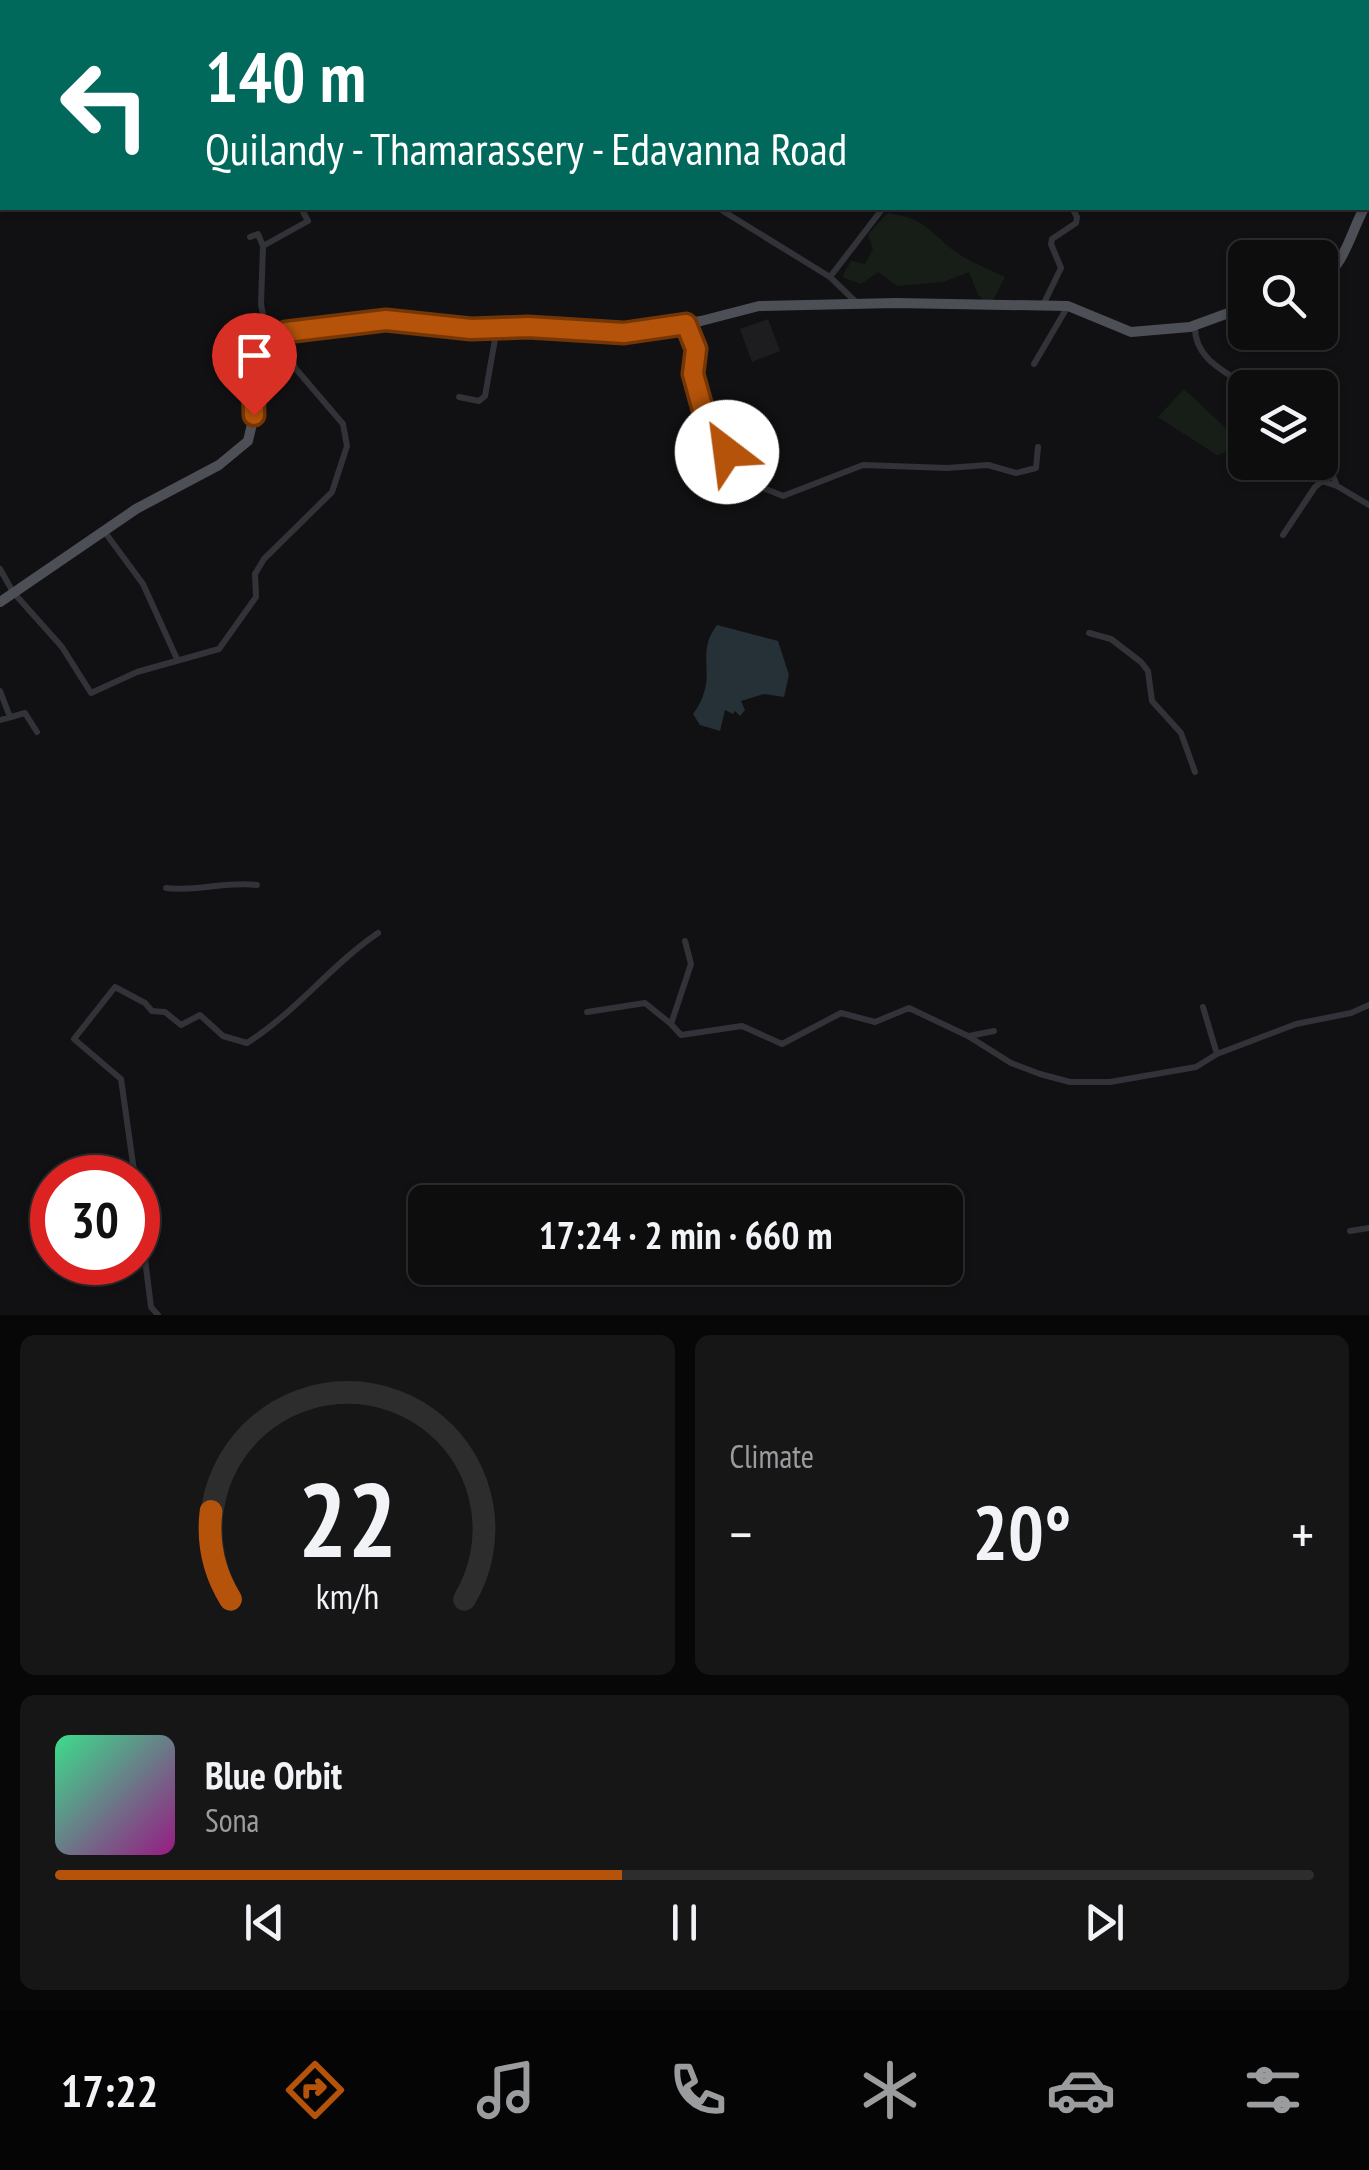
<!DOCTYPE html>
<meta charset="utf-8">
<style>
body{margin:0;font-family:"PT Sans Narrow",sans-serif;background:#161617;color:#f1f3f6;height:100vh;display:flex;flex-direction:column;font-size:38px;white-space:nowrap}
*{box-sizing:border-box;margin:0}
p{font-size:32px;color:#9a9c9e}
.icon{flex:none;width:55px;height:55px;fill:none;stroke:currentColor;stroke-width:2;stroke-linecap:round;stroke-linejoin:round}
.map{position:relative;height:1315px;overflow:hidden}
.drawer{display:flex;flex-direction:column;gap:20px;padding:20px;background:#070708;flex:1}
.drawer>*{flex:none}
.hud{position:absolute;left:0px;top:0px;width:1370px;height:210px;box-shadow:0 2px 8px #0004,0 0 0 2px #2d2d2e;background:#00695c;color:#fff;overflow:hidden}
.controls{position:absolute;left:1228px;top:240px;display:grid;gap:20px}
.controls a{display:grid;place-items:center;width:110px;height:110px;border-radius:15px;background:#0d0d0e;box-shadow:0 2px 8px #0004,0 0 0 2px #2d2d2e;font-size:50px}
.speed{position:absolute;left:30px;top:1155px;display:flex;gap:20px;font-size:50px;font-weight:700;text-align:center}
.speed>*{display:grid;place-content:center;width:130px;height:130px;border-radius:50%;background:#0d0d0e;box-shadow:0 2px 8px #0004,0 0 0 2px #2d2d2e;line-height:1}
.speed .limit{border:15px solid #d22;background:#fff;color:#111}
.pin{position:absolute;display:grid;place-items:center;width:85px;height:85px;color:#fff;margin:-102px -42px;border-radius:50% 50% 50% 0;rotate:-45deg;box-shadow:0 0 10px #0007}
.pin .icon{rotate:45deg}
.me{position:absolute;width:110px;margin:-55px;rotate:330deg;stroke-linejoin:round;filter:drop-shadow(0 0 8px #0008)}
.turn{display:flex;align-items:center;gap:35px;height:210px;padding:0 40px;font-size:45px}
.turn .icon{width:130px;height:130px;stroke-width:2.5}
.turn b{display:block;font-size:70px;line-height:85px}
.big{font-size:75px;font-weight:700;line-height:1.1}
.drawer .card{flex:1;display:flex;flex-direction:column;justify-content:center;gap:15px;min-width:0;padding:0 35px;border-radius:15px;background:#161617}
.drawer .dial{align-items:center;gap:0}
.dial svg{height:260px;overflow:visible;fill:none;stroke:#2d2d2e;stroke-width:7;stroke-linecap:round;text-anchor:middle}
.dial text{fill:#f1f3f6;stroke:none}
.song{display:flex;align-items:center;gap:30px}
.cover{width:120px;height:120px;border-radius:15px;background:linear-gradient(135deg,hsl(150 70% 55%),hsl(310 70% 35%))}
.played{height:10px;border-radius:5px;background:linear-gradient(90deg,#b45309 45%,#2d2d2e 45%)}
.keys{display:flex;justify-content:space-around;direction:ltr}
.heat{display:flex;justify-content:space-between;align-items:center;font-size:55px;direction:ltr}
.drawer .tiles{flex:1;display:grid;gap:20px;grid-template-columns:1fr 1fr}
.card:last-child{grid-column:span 2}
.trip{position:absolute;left:408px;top:1185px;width:555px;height:100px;border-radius:15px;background:#0d0d0e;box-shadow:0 2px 8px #0004,0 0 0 2px #2d2d2e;font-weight:700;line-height:100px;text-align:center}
.menu{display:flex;height:160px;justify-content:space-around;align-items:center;background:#050506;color:#9a9c9e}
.menu .icon{width:70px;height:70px}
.menu .current{color:#b45309}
.menu b{font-size:45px;color:#f1f3f6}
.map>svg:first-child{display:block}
</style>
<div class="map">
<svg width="1369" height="1315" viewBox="0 0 1369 1315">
<rect width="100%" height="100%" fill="#111113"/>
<path fill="#1d1d20" d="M768,319L780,351L752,362L740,329Z"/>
<path fill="#171e18" d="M888,213C931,219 931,237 962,256C975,264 991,270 1005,277L990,306L978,295L969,272L943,282L897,286L878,272L861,284L842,277L851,261L865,264L873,249L868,234Z
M1184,389L1244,445L1217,455L1158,417Z"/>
<path fill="#263037" d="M717,625L778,641L789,675L784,697L764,694L741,701L745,710L740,716L735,711L733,714L725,710L720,731L700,725L693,714C721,676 693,656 717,625Z"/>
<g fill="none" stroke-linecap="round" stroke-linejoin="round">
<path stroke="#323338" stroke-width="6" d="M563,0L564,2
M718,208L830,277L857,303
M250,237L258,234L263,246
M830,277L883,208
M1043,305L1061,268L1051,244L1052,239L1076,223L1077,217L1072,208
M686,324L696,349L693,374L706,421L748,482L783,496L863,465L947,468L988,465L1016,473L1036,468L1038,447
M1195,326C1194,359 1226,372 1250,388
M268,341L261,304L263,246L308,221L301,208
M1034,364L1068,306
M459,397L479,401L485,396L497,328
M1320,454L1326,458L1337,486L1369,505
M104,531L143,584L177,659
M1283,535L1315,487L1322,481L1337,486
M0,569L13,592L62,647L91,693L137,672L219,649L256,597L255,574L264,559L332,492L347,446L343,424L296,369L279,336
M1089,633L1111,639L1141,662L1148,671L1152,701L1181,733L1195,772
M0,691L10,717
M0,720L25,713L37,732
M166,888C197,892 225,881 257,885
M685,941L691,964L671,1024L681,1035L742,1026L782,1044L841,1013L875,1022L909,1008L968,1036L1011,1063L1040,1074L1070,1082H1110L1196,1067L1217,1054L1296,1024L1351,1013L1369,1005
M1203,1007L1217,1054
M587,1012L645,1003L671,1024
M969,1036L994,1031
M135,1178L121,1079L74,1039L115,987L145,1003L152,1011L165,1012L181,1025L200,1015L223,1036L247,1043C296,1012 331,965 378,933
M138,1203L151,1307L158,1315
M1350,1231L1369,1228"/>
<path stroke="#4d4f57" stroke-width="10" d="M1368,200L1369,197
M1320,280C1343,269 1352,230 1364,208
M0,602L136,509L219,465L248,441L254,415L252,357L268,341L286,332L386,319L471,329L528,327L624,333L701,321L759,306L896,303L1068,306L1131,332L1190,327L1245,307"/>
</g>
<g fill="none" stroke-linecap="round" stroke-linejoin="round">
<g stroke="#753606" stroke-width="25">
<path id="route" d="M254,415L252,357L268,340L286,332L386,320L471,329L528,327L624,333L686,324L696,349L693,374L706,421L727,452"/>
</g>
<use href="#route" stroke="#b45309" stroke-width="18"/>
</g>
</svg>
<div class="controls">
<a><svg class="icon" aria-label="search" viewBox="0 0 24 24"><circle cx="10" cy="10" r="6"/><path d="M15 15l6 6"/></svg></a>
<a><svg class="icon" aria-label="layers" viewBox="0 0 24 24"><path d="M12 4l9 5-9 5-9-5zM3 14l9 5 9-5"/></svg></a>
</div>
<div class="speed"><div class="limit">30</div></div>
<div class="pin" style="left:254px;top:415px;background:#d93025"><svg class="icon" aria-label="arrive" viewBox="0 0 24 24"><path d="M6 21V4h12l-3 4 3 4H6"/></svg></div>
<svg class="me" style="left:727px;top:452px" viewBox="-20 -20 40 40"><circle r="19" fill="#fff"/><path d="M0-13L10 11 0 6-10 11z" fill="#b45309"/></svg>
<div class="trip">17:24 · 2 min · 660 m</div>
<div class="hud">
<div class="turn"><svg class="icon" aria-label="left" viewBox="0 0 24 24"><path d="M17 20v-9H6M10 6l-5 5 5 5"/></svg><div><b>140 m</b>Quilandy - Thamarassery - Edavanna Road</div></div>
</div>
</div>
<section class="drawer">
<div class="tiles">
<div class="card dial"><svg viewBox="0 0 100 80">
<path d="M14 69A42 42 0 1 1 86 69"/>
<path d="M14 69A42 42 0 0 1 8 42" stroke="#b45309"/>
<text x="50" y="56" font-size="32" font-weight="700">22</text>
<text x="50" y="72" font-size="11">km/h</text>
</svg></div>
<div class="card"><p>Climate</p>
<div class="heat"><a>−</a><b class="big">20°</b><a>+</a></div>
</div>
<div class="card">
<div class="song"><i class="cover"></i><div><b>Blue Orbit</b><p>Sona</p></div></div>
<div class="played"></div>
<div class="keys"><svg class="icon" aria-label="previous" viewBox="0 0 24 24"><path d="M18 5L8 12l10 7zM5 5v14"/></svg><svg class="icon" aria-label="pause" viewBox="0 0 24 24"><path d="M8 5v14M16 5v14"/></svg><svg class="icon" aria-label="next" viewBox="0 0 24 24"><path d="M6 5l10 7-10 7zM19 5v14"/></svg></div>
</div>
</div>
</section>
<nav class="menu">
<b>17:22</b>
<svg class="icon current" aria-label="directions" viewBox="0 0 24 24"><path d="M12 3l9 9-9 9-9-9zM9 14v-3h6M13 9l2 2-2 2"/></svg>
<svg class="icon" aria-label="music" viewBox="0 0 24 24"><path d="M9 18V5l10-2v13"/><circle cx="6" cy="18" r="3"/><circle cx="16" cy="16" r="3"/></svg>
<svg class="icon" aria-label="phone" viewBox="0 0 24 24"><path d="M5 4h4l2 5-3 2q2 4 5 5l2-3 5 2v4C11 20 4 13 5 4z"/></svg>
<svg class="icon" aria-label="climate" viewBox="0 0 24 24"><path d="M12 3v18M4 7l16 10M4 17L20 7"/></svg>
<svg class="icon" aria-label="car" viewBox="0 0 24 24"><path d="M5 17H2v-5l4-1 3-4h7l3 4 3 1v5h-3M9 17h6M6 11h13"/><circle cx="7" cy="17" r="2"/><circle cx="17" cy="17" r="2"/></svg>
<svg class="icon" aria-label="filters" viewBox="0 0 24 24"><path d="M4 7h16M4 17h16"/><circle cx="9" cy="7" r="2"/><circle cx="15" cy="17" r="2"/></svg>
</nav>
